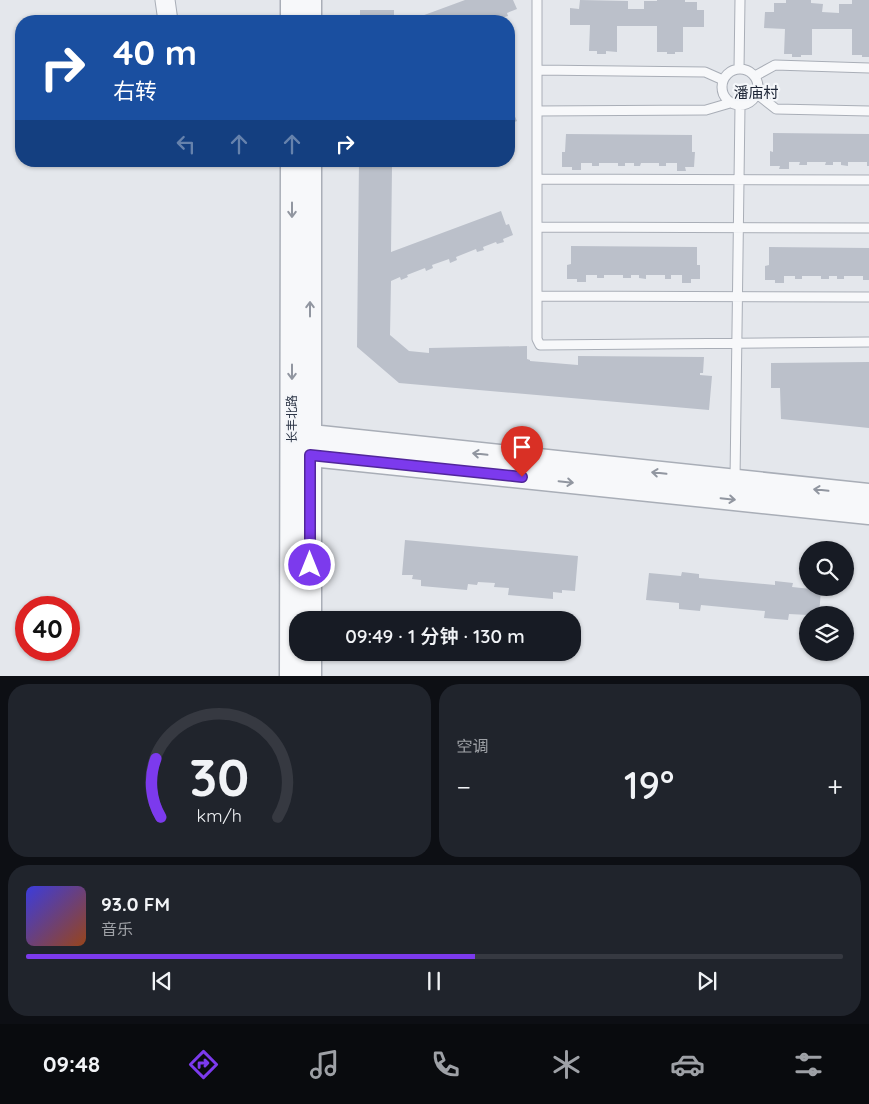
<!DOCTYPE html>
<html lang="zh">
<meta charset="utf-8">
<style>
body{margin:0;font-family:Quicksand,"Noto Sans SC",sans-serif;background:#20242c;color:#f1f3f6;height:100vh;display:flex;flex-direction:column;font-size:19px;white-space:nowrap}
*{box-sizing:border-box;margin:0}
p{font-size:16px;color:#9ea1a6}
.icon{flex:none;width:28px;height:28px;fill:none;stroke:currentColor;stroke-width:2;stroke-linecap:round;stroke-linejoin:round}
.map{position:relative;height:676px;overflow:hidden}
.drawer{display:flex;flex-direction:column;gap:8px;padding:8px;background:#0d0f14;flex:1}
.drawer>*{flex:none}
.banner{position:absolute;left:15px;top:15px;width:500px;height:152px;border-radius:20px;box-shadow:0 1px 4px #0004;background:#1a4fa0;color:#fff;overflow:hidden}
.fabs{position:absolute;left:799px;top:541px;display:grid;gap:10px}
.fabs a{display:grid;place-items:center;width:55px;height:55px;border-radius:50%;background:#171b24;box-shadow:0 1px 4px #0004;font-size:25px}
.speed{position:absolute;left:15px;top:596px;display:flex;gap:10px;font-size:25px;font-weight:700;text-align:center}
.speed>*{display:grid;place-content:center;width:65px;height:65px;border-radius:50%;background:#171b24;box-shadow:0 1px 4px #0004;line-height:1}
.speed .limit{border:8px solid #d22;background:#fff;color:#111}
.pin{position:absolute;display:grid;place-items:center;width:42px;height:42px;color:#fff;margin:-51px -21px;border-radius:50% 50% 50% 0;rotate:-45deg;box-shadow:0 0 5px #0007}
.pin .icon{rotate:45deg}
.me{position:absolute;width:55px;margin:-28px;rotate:0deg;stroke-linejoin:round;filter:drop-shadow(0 0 4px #0008)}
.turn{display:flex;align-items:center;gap:18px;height:105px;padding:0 15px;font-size:22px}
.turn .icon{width:65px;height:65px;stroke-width:2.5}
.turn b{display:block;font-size:35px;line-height:42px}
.lanes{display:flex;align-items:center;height:48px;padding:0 15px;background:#0003;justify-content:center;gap:25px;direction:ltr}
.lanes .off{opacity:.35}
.big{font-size:38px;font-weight:600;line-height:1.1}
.drawer .widget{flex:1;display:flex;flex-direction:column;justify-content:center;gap:8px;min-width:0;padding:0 18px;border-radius:20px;background:#20242c}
.drawer .dial{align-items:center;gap:0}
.dial svg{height:130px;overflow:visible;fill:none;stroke:#363941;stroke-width:7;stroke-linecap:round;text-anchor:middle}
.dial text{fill:#f1f3f6;stroke:none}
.song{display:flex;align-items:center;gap:15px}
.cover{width:60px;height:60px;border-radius:8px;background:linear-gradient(135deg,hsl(240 70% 55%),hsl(20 70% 35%))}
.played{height:5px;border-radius:2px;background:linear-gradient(90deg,#7c3aed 55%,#363941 55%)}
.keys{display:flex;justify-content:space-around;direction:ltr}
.heat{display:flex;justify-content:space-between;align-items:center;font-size:28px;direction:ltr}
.drawer .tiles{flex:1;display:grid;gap:8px;grid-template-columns:1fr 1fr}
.widget:last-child{grid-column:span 2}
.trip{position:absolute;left:289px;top:611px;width:292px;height:50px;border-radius:20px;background:#171b24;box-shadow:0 1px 4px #0004;font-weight:600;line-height:50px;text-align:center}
.dock{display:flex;height:80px;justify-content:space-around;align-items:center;background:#090b0e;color:#9ea1a6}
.dock .icon{width:35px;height:35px}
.dock .current{color:#7c3aed}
.dock b{font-size:22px;color:#f1f3f6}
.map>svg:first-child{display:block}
</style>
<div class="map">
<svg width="869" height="677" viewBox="0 0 869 677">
<rect width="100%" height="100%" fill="#e4e7ec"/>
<path fill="#bbc0ca" d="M465,0H513L517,9L507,13L508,16L501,18L499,16L486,20V21H408Z
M580,0L628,1V9H644V1H657V0H685V2H697V10H704V27H683V52H675V54H667V52H657V26H617V52L606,51V54H597V51H589L590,25H570V8L579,9Z
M786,0H811V3L823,4L822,12L839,13V4H852V0H869V57H862V55H852V29H812V55H801V57H792V54H784L785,29L764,28L765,12H774V3H786Z
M360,10H394V21H360Z
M512,110L517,121L509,124V111Z
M773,133L869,134V166H867V162H848V166L841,165V162H833V165H825L826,162H807V165H799L800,162H789V169H779L780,166H770V151L773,152Z
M566,134L692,135V152H695L694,167H685L686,171H677V163H666V166H659V163H641L640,166H634V163H625V166H618V163H599V166H592V163H581V170H572V167H562V152H565Z
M359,161H410L411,163L404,166L403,163L392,167L391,252L501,211L506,225L509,224L513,235L503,239L504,242L497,244L496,242L483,247L484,250L477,252L476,249L456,257L457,260L450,263L449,259L432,265L433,268L426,271L425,268L407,275L408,277L401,280L400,277L391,281L390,335L409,351L429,353V348L527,346V359L530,360V361L578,365V356L704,357L703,373H700V375L712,376L709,410L399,383L357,347Z
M571,246L697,247V265H700V279H691V283H682V275H671V279H665V275H646V279L639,278V275H631V278H623V275H604V278H597V275H586V282H577V279H567V265L571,264Z
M769,247L869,248V280H863V276H844V279H837V276H829V279H821V276H802V279H795V276H784V283H775V280H765V266L769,265Z
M869,362V428L781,419L780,388H771V363Z
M405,540L578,556L575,591L562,590V593L553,592V599L508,595L509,588L494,587L495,583L478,582L477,585L468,584L467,590L421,586V580L412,579L413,575H402Z
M682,572L699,574V578L775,585V581L793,583L792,587L821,590L819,615H808L789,614L788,620L764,618L765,611L701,605L700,611L679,609V603L646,600L649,573L681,576Z"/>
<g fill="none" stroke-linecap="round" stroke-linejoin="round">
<g stroke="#a9aeb7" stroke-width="11">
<path id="service" d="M537,0V339L540,345L869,342
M722 87a18 18 0 1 1 36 0a18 18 0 1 1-36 0Z
M739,69L740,0
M537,70L705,72L723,80
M755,76L775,65L869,68
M757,94L776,109L869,111
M537,111L706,110L730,103
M537,179L869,180
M537,227L869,228
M537,296L869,297
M735,480L740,106"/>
</g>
<g stroke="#a9aeb7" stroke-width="21">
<path id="minor" d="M165,0L168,21"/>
</g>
<g stroke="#a9aeb7" stroke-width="25">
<path id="tertiary" d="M292,21V0
M310,21V0
M292,434L869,495
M292,453L869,513
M310,620V161
M291,677L292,161
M310,677V652"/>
</g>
<use href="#service" stroke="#f7f8fa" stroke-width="9"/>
<use href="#minor" stroke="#f7f8fa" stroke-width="19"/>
<use href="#tertiary" stroke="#f7f8fa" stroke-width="22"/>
</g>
<defs><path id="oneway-shaft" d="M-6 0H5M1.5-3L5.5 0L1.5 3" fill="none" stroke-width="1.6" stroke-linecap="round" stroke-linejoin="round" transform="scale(1.25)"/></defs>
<g stroke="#9196a0">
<use href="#oneway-shaft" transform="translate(292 210) rotate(90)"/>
<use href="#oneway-shaft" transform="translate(310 309) rotate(-90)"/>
<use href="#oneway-shaft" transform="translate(292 372) rotate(90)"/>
<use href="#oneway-shaft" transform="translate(480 454) rotate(-174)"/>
<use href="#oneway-shaft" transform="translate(659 473) rotate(-174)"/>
<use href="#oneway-shaft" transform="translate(566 482) rotate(6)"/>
<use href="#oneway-shaft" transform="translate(821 490) rotate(-174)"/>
<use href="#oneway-shaft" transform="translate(728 499) rotate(6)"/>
</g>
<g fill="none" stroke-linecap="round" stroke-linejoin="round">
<g stroke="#51269a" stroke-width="12">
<path id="route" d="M310,565V455L522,477"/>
</g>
<use href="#route" stroke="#7c3aed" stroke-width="9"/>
</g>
<g text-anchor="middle" stroke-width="4.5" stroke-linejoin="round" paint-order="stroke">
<g font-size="12" fill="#2b3445" stroke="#f4f6f9">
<text transform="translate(292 419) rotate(-90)" y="4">长丰北路</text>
</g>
<g font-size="15" fill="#1d2536" stroke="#f4f6f9">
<text x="756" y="98">潘庙村</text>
</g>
</g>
</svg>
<div class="fabs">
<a><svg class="icon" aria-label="search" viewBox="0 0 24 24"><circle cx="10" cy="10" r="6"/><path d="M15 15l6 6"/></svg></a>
<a><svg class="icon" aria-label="layers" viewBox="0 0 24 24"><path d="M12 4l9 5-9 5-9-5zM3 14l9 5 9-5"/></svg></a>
</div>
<div class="speed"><div class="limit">40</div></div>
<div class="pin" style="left:522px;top:477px;background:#d93025"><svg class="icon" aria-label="arrive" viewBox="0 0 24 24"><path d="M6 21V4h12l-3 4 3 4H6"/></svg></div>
<svg class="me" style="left:310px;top:565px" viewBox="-20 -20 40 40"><circle r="17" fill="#7c3aed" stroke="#fff" stroke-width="3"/><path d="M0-11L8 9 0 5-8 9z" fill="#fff"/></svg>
<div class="trip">09:49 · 1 分钟 · 130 m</div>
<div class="banner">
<div class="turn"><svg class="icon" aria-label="right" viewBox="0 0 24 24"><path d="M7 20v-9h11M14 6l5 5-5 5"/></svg><div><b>40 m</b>右转</div></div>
<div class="lanes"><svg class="icon off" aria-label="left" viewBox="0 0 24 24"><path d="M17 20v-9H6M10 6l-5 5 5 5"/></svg><svg class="icon off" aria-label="ahead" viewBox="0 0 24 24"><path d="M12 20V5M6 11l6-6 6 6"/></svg><svg class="icon off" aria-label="ahead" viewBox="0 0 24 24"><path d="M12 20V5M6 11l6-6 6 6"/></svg><svg class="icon" aria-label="right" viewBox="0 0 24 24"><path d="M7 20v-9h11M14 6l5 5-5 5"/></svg></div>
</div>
</div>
<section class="drawer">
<div class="tiles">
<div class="widget dial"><svg viewBox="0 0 100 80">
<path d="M14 69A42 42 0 1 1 86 69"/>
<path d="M14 69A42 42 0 0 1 11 33" stroke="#7c3aed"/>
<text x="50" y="56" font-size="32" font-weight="700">30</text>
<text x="50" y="72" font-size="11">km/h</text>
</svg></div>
<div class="widget"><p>空调</p>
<div class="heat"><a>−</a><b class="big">19°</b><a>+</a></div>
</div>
<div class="widget">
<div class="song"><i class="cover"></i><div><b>93.0 FM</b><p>音乐</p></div></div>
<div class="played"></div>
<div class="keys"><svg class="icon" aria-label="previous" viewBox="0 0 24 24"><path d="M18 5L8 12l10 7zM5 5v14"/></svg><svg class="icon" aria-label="pause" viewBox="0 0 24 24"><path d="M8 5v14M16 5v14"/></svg><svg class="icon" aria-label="next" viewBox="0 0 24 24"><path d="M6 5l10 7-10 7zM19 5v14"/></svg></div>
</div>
</div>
</section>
<nav class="dock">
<b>09:48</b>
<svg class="icon current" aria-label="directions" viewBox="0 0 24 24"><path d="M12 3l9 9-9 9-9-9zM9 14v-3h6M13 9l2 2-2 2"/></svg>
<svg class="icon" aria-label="music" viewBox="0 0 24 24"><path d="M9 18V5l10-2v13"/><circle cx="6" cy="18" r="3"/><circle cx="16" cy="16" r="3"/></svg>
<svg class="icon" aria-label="phone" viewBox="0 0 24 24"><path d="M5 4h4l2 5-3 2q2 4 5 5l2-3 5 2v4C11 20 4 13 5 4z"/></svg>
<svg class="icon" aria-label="climate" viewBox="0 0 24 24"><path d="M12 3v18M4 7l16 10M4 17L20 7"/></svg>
<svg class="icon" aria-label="car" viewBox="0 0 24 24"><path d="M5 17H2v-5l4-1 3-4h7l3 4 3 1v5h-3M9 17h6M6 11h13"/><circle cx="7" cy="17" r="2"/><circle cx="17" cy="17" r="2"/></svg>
<svg class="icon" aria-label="filters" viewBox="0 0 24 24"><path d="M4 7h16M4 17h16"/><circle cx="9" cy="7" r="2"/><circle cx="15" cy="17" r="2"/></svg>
</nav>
